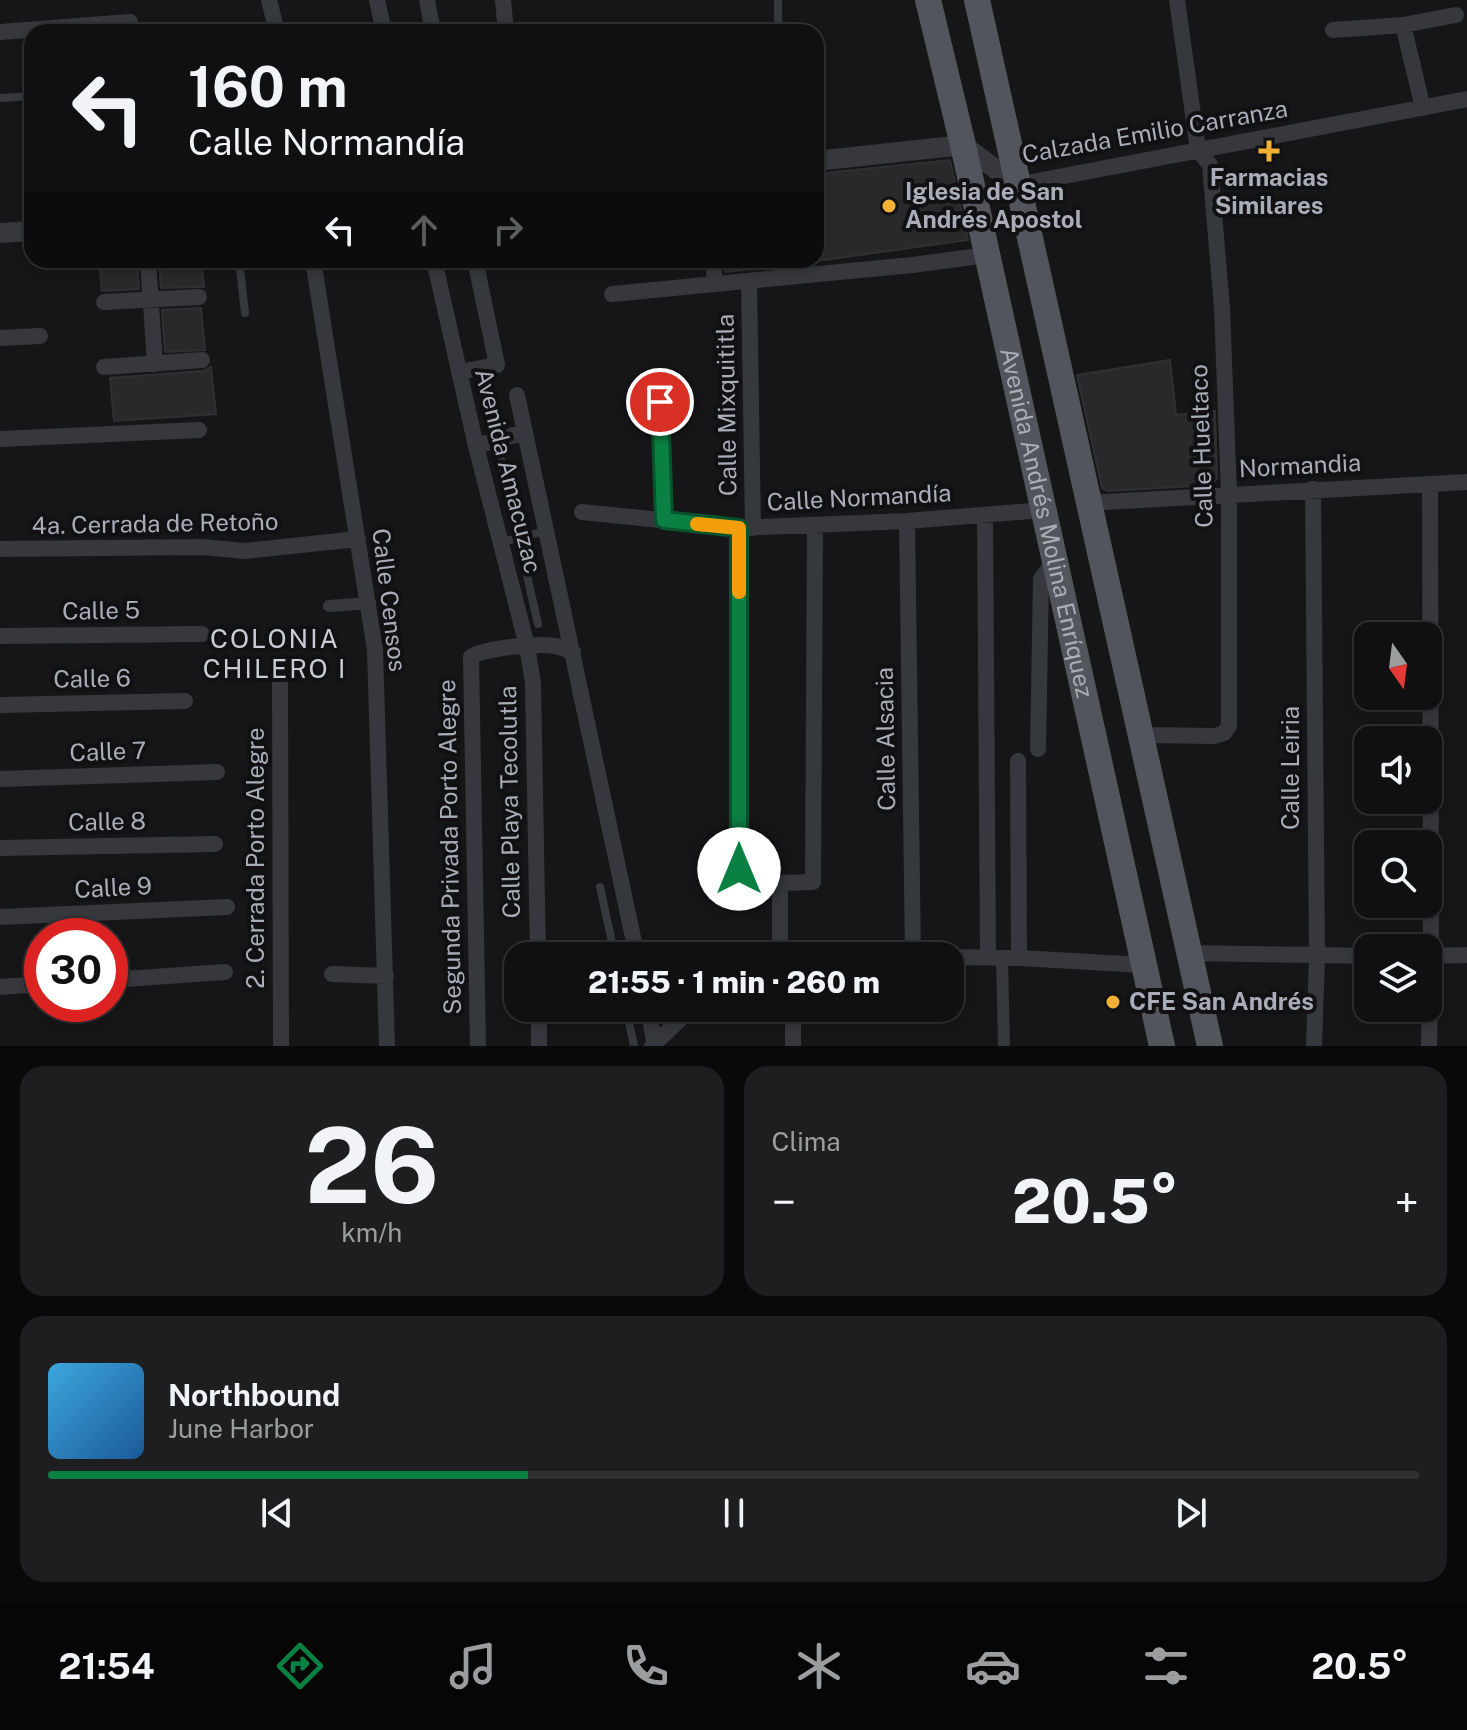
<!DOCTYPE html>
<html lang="es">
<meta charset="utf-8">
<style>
body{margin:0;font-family:"Public Sans",sans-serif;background:#1e1e20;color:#f1f3f6;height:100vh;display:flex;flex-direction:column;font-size:30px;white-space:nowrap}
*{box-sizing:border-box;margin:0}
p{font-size:26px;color:#9c9d9f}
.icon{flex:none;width:44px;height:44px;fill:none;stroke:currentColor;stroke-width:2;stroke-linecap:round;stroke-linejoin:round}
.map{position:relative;height:1046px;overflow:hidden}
.sheet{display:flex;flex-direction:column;gap:20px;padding:20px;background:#09090a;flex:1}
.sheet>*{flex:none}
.hud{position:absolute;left:24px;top:24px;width:800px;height:244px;border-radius:24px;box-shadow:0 4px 12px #0003,0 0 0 2px #303032;background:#101012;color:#f1f3f6;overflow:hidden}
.needle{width:52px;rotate:166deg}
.fabs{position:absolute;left:1354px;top:622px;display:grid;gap:16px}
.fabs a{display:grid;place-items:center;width:88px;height:88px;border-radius:16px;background:#101012;box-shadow:0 4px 12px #0003,0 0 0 2px #303032;font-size:40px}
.speed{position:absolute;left:24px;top:918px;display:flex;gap:16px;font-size:40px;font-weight:700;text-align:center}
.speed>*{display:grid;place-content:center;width:104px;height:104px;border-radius:50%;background:#101012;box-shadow:0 4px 12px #0003,0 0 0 2px #303032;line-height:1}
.speed .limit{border:12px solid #d22;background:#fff;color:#111}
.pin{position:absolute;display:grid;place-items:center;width:68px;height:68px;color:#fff;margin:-34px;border:4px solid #fff;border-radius:50%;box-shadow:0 2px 8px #0007}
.me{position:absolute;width:88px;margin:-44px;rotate:0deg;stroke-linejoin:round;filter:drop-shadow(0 0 6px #0008)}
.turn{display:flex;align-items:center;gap:28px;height:168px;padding:0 32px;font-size:36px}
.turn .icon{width:104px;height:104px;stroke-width:2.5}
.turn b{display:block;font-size:56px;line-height:68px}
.lanes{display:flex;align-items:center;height:76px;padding:0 32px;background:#0003;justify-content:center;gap:40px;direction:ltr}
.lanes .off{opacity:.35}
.big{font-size:60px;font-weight:800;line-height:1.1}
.sheet .widget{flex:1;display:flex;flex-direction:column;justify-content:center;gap:12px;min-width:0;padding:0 28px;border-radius:24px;background:#1e1e20}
.sheet .dial{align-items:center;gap:0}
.dial b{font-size:104px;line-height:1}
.song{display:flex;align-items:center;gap:24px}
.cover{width:96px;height:96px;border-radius:12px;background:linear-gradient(135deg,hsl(200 70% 55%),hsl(210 70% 35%))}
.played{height:8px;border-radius:4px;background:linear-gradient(90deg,#0b8043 35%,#303032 35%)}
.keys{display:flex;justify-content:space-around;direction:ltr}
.heat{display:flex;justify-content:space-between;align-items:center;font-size:44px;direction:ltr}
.sheet .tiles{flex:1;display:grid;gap:20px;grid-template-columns:1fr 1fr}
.widget:last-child{grid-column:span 2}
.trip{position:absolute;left:504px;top:942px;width:460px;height:80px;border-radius:24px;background:#101012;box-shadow:0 4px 12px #0003,0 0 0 2px #303032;font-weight:800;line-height:80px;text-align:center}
.menu{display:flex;height:128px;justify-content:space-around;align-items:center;background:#060607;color:#9c9d9f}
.menu .icon{width:56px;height:56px}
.menu .selected{color:#0b8043}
.menu b{font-size:36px;color:#f1f3f6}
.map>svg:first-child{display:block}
</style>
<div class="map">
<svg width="1467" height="1046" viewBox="0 0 1467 1046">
<rect width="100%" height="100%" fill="#161618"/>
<path fill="#29292c" stroke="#303034" stroke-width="2" d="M950,160L968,240L816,261V174Z
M99,260H137L139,289L102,291Z
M159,260H201L204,287L161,288Z
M724,260H770L771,267L725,272Z
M201,308L205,350L165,352L162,310Z
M1170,360L1176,415L1215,411L1217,478L1212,485L1108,491L1102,488L1077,375Z
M211,367L216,414L114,421L110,378L203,371Z"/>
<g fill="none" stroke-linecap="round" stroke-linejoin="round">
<path stroke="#37383d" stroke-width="8" d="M778,0V32
M0,98L32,96
M239,260L245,313
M497,442L538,624
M499,543L545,531
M600,887L615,956
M626,1008L634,1046"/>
<path stroke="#37383d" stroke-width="12" d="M329,606L370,603
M1002,958L1004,1046"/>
<path stroke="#37383d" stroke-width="16" d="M269,0L277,32
M377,0L384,32
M427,0L433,32
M503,0L506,32
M1403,25L1423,108
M1333,30L1403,25L1456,15
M0,32L130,22
M1017,185L1467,99
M148,260L155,364
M313,260L375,650L387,1046
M434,260L476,446L527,646L533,683L538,956
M713,260L715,283
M749,281L753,528
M612,294L912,265L987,255
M104,302L199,297
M0,338L40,336
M104,367L202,360
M459,372L497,365L475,260
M517,395L637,956
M660,402L664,520
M0,439L199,430
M476,446L525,432
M1313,489L1317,956L1314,1046
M1087,503L1467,482
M582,512L739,528L907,521L1043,510
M985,515L988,957
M907,521L913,956
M0,549L203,547L244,551L358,539
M0,636L202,634
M280,669L281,1046
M0,705L185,701
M1141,735L1215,736L1224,733L1229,726V494L1222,308L1210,165L1198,150L1177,0
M1038,749L1041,579L1055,559
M1018,761L1019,958
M0,779L217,772
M0,848L215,844
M739,869V528
M0,917L227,907
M1190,953L1368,956
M780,956V883L813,882L815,525
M1428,956L1467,955
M950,957L1019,958L1144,965
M332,974L386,976
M110,980L225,972
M0,987L42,984
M539,1008V1046
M648,1008L655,1046
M478,1046L471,657C484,648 538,643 555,646C561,647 567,650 573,652
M652,1046L692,1008
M793,1046V1008
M1429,1046L1431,956L1430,484"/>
<path stroke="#37383d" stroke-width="20" d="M816,161L963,145L1017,185
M0,233L32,231"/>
<g stroke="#53555c" stroke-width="26">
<path id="s1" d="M928,0L963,145L1162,1046"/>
<path d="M977,0L1210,1046"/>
</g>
</g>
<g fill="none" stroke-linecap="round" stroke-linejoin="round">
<g stroke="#07532c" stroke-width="20">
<path id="route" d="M660,402L664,520L739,528V869"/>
</g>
<use href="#route" stroke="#0b8043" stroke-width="14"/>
<path stroke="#f59e0b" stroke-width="14" d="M697,524L739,528V592"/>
</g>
<g fill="#f2b134" stroke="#111113" stroke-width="3">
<path d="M1265 139h8v8h8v8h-8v8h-8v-8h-8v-8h8z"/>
<circle cx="889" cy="206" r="8"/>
<circle cx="1113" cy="1002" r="8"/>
</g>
<g text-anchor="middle" stroke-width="8" stroke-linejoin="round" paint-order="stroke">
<g font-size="24" fill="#a8adb8" stroke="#111113">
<text transform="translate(1155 132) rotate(-10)" y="8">Calzada Emilio Carranza</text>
<text transform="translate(727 405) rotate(-91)" y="8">Calle Mixquititla</text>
<text transform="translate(1202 446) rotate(-92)" y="8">Calle Hueltaco</text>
<text transform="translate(1300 466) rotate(-3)" y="8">Normandia</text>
<text transform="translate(508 471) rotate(76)" y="8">Avenida Amacuzac</text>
<text transform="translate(859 498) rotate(-3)" y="8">Calle Normandía</text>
<text dy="8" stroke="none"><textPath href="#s1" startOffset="536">Avenida Andrés Molina Enríquez</textPath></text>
<text transform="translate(155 524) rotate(-1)" y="8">4a. Cerrada de Retoño</text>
<text transform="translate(389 600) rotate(83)" y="8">Calle Censos</text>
<text transform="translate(101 611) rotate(-1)" y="8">Calle 5</text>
<text transform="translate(92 679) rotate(-1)" y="8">Calle 6</text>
<text transform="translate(886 739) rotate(-91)" y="8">Calle Alsacia</text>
<text transform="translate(108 752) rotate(-2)" y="8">Calle 7</text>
<text transform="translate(1291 768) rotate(-90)" y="8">Calle Leiria</text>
<text transform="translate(510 802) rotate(-91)" y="8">Calle Playa Tecolutla</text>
<text transform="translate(107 822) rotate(-1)" y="8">Calle 8</text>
<text transform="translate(450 847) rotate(-91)" y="8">Segunda Privada Porto Alegre</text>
<text transform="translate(256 858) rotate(-90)" y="8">2. Cerrada Porto Alegre</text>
<text transform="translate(113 888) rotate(-3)" y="8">Calle 9</text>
</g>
<g font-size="24" font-weight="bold" fill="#a8adb8" stroke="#111113" text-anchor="start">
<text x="1269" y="186" text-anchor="middle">Farmacias<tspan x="1269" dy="28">Similares</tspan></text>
<text x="905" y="200">Iglesia de San<tspan x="905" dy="28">Andrés Apostol</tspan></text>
<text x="1129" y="1010">CFE San Andrés</text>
</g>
<g font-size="26" letter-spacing="2" fill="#c9ccd4" stroke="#111113">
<text x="275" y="648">COLONIA<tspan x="275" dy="30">CHILERO I</tspan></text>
</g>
</g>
</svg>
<div class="fabs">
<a><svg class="needle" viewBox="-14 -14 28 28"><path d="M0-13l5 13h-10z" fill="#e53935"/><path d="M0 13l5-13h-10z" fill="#9c9d9f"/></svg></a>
<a><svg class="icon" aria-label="sound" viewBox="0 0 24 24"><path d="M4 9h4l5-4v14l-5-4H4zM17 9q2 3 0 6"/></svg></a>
<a><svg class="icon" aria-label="search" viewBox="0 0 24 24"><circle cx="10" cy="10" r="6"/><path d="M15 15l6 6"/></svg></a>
<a><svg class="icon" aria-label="layers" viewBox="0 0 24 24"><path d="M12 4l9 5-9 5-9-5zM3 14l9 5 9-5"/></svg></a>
</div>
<div class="speed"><div class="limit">30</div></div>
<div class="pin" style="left:660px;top:402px;background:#d93025"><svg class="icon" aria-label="arrive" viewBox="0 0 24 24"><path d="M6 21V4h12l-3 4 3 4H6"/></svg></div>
<svg class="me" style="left:739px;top:869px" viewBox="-20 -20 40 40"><circle r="19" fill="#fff"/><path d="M0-13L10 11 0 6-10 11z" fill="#0b8043"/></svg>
<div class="trip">21:55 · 1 min · 260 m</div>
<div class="hud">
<div class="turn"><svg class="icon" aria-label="left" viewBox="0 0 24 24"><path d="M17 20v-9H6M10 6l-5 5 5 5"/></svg><div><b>160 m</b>Calle Normandía</div></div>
<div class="lanes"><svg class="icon" aria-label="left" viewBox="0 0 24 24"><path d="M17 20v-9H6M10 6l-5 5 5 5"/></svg><svg class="icon off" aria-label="ahead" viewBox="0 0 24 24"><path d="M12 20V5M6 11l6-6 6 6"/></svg><svg class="icon off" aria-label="right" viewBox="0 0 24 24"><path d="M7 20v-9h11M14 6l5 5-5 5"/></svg></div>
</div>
</div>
<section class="sheet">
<div class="tiles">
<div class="widget dial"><b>26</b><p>km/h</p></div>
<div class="widget"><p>Clima</p>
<div class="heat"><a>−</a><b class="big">20.5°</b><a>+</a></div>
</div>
<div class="widget">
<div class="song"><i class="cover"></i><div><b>Northbound</b><p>June Harbor</p></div></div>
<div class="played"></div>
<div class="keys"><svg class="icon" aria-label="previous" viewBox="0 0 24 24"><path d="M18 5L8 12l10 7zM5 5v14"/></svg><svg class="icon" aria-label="pause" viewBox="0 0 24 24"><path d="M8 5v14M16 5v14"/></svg><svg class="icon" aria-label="next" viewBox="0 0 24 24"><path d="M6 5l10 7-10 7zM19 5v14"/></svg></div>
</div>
</div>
</section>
<nav class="menu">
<b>21:54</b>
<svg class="icon selected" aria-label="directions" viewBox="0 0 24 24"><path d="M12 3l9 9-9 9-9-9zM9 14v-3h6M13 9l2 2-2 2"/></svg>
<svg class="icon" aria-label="music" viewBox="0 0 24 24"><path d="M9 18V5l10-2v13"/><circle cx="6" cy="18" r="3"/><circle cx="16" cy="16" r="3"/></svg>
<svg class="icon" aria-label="phone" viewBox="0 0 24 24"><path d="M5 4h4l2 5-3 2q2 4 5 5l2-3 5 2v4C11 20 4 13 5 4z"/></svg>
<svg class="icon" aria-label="climate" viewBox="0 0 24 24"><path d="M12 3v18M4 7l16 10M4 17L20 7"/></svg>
<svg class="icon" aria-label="car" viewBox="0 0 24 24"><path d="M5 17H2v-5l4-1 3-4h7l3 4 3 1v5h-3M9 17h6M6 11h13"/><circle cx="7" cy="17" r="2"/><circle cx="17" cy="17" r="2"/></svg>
<svg class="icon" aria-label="filters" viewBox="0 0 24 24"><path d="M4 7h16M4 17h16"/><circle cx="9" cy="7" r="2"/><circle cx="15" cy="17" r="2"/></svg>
<b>20.5°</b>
</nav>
